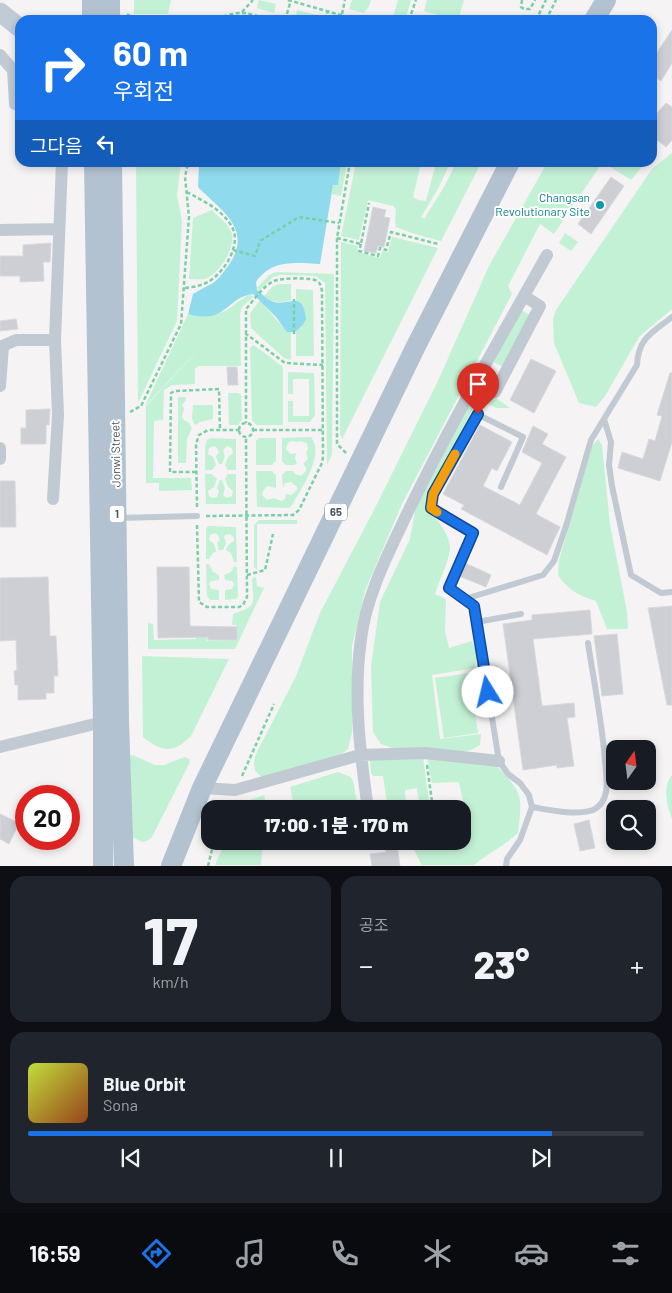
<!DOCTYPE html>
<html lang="ko">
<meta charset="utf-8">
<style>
body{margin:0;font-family:Barlow,"Noto Sans KR",sans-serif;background:#20242c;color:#f1f3f6;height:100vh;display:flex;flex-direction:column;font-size:19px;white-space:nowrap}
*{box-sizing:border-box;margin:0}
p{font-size:16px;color:#9ea1a6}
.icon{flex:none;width:28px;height:28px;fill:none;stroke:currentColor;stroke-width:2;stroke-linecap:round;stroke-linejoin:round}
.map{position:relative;height:866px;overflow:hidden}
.side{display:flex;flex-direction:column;gap:10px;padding:10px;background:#0d0f14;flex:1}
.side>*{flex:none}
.hud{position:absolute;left:15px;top:15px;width:642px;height:152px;border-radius:15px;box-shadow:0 2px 8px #0003;background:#1a73e8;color:#fff;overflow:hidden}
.needle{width:32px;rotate:14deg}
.buttons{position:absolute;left:606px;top:740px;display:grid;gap:10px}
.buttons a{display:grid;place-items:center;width:50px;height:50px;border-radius:10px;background:#171b24;box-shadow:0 2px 8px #0003;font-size:25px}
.speed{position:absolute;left:15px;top:785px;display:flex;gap:10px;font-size:25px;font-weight:700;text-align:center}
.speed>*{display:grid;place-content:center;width:65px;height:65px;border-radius:50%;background:#171b24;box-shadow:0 2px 8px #0003;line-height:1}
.speed .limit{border:8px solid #d22;background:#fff;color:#111}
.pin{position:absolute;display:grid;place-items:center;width:42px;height:42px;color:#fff;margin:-51px -21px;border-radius:50% 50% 50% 0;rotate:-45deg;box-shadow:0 0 5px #0007}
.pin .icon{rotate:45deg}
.me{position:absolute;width:55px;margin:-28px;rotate:351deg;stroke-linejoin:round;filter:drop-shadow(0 0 4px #0008)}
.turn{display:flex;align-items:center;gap:18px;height:105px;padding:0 15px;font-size:22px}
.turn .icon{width:65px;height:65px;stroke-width:2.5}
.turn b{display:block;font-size:35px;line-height:42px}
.then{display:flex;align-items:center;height:48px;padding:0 15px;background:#0003;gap:10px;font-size:19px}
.big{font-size:38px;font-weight:800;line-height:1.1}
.side .card{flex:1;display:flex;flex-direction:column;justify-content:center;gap:8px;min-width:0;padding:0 18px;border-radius:15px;background:#20242c}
.side .dial{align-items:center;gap:0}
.dial b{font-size:65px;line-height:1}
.song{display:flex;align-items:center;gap:15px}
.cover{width:60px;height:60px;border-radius:8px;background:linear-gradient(135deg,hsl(70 70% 55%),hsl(20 70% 35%))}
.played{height:5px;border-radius:2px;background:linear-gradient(90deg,#1a73e8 85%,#363941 85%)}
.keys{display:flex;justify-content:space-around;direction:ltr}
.heat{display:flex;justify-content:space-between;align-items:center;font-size:28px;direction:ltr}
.side .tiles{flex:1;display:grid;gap:10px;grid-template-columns:1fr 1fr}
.card:last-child{grid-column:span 2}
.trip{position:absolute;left:201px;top:800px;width:270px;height:50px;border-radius:15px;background:#171b24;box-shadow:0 2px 8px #0003;font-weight:800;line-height:50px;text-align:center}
.menu{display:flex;height:80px;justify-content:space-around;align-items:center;background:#090b0e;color:#9ea1a6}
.menu .icon{width:35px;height:35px}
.menu .current{color:#1a73e8}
.menu b{font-size:22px;color:#f1f3f6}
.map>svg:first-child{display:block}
</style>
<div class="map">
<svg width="672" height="866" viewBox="0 0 672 866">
<rect width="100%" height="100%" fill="#f5f3f3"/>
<path fill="#c3f1d5" d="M134,0H171L168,14H134Z
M259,0L276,4L274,13L257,8Z
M352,0H371L369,6L364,13L349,9Z
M398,0H411L405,20H392Z
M427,0H464L458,20H455L424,11Z
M297,10L316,15L314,20L295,19Z
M672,153V309L639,337L605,396L596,407L579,403L554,343L553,319L556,310L652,169Z
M136,163H181L177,195L182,221L177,321L138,403Z
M341,163H347L341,196L332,194L333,185H338Z
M356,163H421L413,197L418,200L426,201L436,163H450L439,187L421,217L424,219L444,187L456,163H481L441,241L415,234L396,227L395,222L396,209L393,206L368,200L359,240L341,236Z
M547,163H602L554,234L540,224L508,286L512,294L402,504L365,591L352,646V732L348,749L336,758L263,778L255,771L254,764L255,756L296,676L320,613L374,510L437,383L489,266Z
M604,163H645L631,180Z
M212,210C218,217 230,225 232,234C235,249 219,274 205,279C200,280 194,279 189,279L193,218Z
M565,233L578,242L571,251L559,243Z
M392,237L438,248L342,439L340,434L341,242L358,246L357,252L380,258L382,251L388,252Z
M276,272L334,274L332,454L327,465L325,283L316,276L280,275L273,277L259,291L257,288L269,275Z
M279,284H291V300C280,303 273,303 264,296L272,287Z
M296,289L313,290L314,356H296V331L301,328L305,312L302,306L296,301Z
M249,295L254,296L242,307L240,314L241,366H198L195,369V384L172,385L164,390L163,420L154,421L153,478H191L192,490L159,491V483H146V406L214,333L145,406L188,314C200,317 214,316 225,311C233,307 240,299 249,295Z
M260,300C265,306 285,331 291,333V360L284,358L251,328L250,314Z
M521,310L532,316L503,367L492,361Z
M254,345L283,367V425H257L252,421L250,348Z
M288,372L314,373L315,415L310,422H288V401H293V416H309V379H293V394H288Z
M485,374L495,380L489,393L510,408H496L478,399L427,498C425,514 430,510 438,521C443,528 451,540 450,549C449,561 439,581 435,594L446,599L445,631L449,648L472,641L477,654L475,668L432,675L440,739L481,734L480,745L471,750L463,752L396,749L381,744L373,732L371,666L380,602L410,539L416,506Z
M228,393H238L241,395L242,420L238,425H229Z
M178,397H186V400L182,405L184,408L182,417L185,421L188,422L192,428L187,439L186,463H178Z
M193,405H213V419L200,422L195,425L192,419Z
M311,437C325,455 302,487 293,504L289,508L257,507L256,471H272L276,475V488L267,486L263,491L262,495L267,500L274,498L281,501L285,499L286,494L291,495L297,490V487L291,482L285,483L283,488L282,475L286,471H293L295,474L301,476L306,471V467L303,464L308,459L306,453L308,449L307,443L300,441L298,442L291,441L288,443L286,449L291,454L296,453L295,459L297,463L294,465H286L282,461V438Z
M211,438L236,439V470H228L225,465L228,457L233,453L232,448L227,446L223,450L225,456L222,464H219L216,456L219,453L217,448L214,446L209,448L208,454L213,457L216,465L212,470H205V447L207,440Z
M259,438H276V461L272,465H256V441Z
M598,439L602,445L610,524L627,612L628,629H607L596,601C579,596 568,590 558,575L559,560L592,446Z
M205,474H212L217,479L214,487L208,491L209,496L212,498L217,497L219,491L217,488L220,480H222L225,488L223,495L227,498L232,496L233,491L228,487L225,479L228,474H236V504H206Z
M259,520H297V524H257V570L254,567V525Z
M208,526L236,527L237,562H234L231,553L226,550L229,544L234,541V538L230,534L225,535L224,537L226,543L223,550H219L217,543L220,540L218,535L215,533L210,535L209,540L214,544L216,551L212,554L209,559H206V529Z
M206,564H209L213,572L219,575V580L211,581L209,584L211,589L219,590V600H210L207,596Z
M234,566L237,567L238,597L235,599L225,600V590L232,589L234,584L232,581L225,580L224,575L231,572Z
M256,577L257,586L264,588L235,649H148V623L153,624L154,640L196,639L197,631L207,630V641L237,640V625H232L233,614C257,606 254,605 252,580L253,578Z
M142,656L229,659L191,736C173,754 162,752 143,737Z
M469,673L478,733L444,738L435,678Z
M132,755L155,765H164L185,757L189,759L190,762L152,837L147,841L142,842L132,837L130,756Z
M423,757L429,801L419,803L417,788L405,790L406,805L388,808L383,776H373L371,773L370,759Z
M427,757L497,766C524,795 522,795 518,833C504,846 488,853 474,865H421C419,857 413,851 411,842L392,841H462L463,820H467L459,782L432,783Z
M338,772L351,777L353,781L358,809H288L294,807L290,787Z
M672,775V819C667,805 662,787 672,775Z
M264,795L267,809H239L241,803Z
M226,841H263L261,865H216V862Z"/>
<path fill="#90daee" d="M196,163H341L338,185H333L320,264C295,263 272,259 256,282L257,290C262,294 268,300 274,302C290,306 303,290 306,319C302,327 297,334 287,332L276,317L253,294C226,297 227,325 188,314L193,294C199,290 206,287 213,283C219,279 226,269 230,263C253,228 219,209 198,187L199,164Z"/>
<path fill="#cdcfd5" stroke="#d7d9de" d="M672,30V63L661,81L652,75V60Z
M666,103L672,107V140L666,147L652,136V119Z
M611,177L624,186L591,234L578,224Z
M373,207L386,210L384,217L390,218L384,247L378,246L376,253L364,251Z
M51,243L50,262H43L44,281L20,282V276H0V256H23V245Z
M16,319L18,329L0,331V321Z
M531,359L556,371L534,413L510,400Z
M227,367H237L238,385H228Z
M670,373H672V442L660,481L618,468L622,452L643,459L649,439L655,441L662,416L657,415Z
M50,409L49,425H46V444H21V428H26V410Z
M480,425L512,442L497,471L492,468L483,486L520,505L542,463L522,452L533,426L548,434L542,444L566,457L536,514L560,527L547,555L461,509L464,505L443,494Z
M0,481H15L16,527H0Z
M465,563L491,575L486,587L459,576Z
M157,567H189L190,626L237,627V640H208V637L158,638Z
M48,577L50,636H56L58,676H54V693H46V699L18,700V685H15L14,671L17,670L16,640L0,641V578Z
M672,606V705H667L648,608Z
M590,610L592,634L533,639L542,706L574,703L575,717L567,718L574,766L557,768V765L523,770L503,624L532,620V615Z
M617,634L623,694L602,696L594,636Z
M0,814L19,823L9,844L0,839Z
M589,820L595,848L580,851L574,824Z
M397,845L400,866H372L370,854L386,852L385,847Z"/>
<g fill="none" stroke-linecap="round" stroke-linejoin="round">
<path stroke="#7ad0a6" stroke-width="2.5" stroke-dasharray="4 2.5" stroke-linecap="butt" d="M288,0L358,20
M522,0L521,7L524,9H530L535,0
M242,12L253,0
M127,14L133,18L217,19
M342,14L345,0
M217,19C241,9 247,13 270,20
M285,20L291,0
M326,20L328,10
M409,20L416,0
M536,20L546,0
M546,20L556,0
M337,238L361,244L369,203
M361,244L359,251L378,256L380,248L386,250L391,232L438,244
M233,250L255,256L260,241L299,217L339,223
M185,288C193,287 201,286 208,282C225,272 243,243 231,225C221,209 203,201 187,192
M245,333L285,363L323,365
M294,334V299
M130,412L141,406L181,324L189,217L185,177L188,162
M239 430a7 7 0 1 1 14 0a7 7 0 1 1-14 0Z
M253,430H323
M346,453L337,444V238L350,162
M196,472H170L171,393L175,391L219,389L220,430
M197,507L196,444L199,435L208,430H239
M206,516L293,515L299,510L322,463L323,457L322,291C321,287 321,283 317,281C311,277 281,278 274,281C263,286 254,300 246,309V423
M197,525L199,602L207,607H239L243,605L247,597L246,437
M247,575L265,570L273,534
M427,765L433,809
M242,776L274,704
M226,809L229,801
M409,809L432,805
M208,866L214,841"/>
<path stroke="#c1cad2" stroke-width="6" d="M604,419L611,442L609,465L612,486L631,575L661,593L672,592
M501,487L523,437L477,414L433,494L431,508L473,533L449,587L474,606L499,761L508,774L520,783L529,795L532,807L520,840L507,859L506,866
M118,518L197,516
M465,599L543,575L554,561L566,526L591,440L637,365C638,338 652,333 672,317
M477,622L521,614
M532,807C550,810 575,816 593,810C600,807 605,799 606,792C608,782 606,771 605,761C602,722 594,682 588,643"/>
<path stroke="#c1cad2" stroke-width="12" d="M0,55L13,70L15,104L20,105
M0,230L59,229
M0,347L16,340H55
M0,386L3,346
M495,392L540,306L524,296
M0,448V459
M53,499L58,415L55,340L62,162
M0,747L103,722
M202,788L235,790L360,755L425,753L499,761
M368,809C360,753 353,695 361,639C366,597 387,556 405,518C448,428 498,342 547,255"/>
<path stroke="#c1cbd6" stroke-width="19" d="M0,12L20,28"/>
<path stroke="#b3c2d1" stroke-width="20" d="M92,0V20
M110,0V20
M594,20L606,0
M94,162L103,722V866
M112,162L119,722L124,866
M171,866L202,788L415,348L510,162"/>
</g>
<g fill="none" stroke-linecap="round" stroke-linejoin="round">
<g stroke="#114b97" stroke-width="12">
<path id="route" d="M478,414L433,494L431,508L473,533L449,588L474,606L488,692"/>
</g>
<use href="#route" stroke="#1a73e8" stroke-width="9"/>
<path stroke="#f59e0b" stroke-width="9" d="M437,512L431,508L433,494L455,454"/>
</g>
<circle fill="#0f9aa8" stroke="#fff" stroke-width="2" cx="600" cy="205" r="5"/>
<g text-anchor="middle" stroke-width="4" stroke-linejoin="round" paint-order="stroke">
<g fill="#fff" stroke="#808990" stroke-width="1">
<rect x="325" y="503.5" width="22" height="17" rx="4"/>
<rect x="109.5" y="505.5" width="15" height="17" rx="4"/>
</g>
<g font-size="11" font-weight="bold" fill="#4a5661">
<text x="336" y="516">65</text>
<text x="117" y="518">1</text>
</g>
<g font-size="12" fill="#0d838f" stroke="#fff" text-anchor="end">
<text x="590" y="202">Changsan<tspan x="590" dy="14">Revolutionary Site</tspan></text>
</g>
<g font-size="12" fill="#4a5661" stroke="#fff">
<text transform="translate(116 454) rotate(-91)" y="4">Jonwi Street</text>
</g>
</g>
</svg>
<div class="buttons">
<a><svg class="needle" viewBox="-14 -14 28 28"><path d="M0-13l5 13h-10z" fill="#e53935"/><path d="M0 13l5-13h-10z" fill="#9ea1a6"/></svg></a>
<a><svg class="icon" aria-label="search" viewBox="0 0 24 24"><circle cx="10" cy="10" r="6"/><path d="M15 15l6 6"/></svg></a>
</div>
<div class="speed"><div class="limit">20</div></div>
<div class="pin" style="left:478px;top:414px;background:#d93025"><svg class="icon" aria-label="arrive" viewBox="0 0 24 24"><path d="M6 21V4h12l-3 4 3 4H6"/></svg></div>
<svg class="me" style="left:488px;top:692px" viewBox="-20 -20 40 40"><circle r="19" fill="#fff"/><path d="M0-13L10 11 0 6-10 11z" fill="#1a73e8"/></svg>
<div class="trip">17:00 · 1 분 · 170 m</div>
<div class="hud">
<div class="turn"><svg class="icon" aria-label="right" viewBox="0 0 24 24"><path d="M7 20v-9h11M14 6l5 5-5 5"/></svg><div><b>60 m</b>우회전</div></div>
<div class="then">그다음<svg class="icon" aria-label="left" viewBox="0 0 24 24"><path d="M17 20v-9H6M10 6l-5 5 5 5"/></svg></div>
</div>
</div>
<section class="side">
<div class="tiles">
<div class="card dial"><b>17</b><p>km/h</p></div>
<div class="card"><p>공조</p>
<div class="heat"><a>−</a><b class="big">23°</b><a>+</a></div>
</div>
<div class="card">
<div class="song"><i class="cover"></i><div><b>Blue Orbit</b><p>Sona</p></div></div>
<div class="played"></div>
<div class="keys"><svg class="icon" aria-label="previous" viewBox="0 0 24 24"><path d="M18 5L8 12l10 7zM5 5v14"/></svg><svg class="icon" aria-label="pause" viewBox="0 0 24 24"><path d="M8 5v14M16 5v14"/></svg><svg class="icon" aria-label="next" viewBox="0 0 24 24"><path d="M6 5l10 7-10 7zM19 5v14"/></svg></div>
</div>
</div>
</section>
<nav class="menu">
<b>16:59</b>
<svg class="icon current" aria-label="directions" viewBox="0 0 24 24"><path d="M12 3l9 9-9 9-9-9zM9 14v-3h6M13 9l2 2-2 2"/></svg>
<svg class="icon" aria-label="music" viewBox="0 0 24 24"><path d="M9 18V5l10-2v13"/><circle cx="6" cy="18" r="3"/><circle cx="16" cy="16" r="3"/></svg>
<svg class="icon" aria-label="phone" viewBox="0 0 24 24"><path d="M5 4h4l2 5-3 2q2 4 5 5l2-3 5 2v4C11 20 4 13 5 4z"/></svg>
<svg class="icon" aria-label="climate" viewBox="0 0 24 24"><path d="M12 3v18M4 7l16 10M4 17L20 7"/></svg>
<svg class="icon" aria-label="car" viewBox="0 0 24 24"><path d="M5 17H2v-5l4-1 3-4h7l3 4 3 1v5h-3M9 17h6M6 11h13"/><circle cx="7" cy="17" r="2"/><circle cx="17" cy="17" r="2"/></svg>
<svg class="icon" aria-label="filters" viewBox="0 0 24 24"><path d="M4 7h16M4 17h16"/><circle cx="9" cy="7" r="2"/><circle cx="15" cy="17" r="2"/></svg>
</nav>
